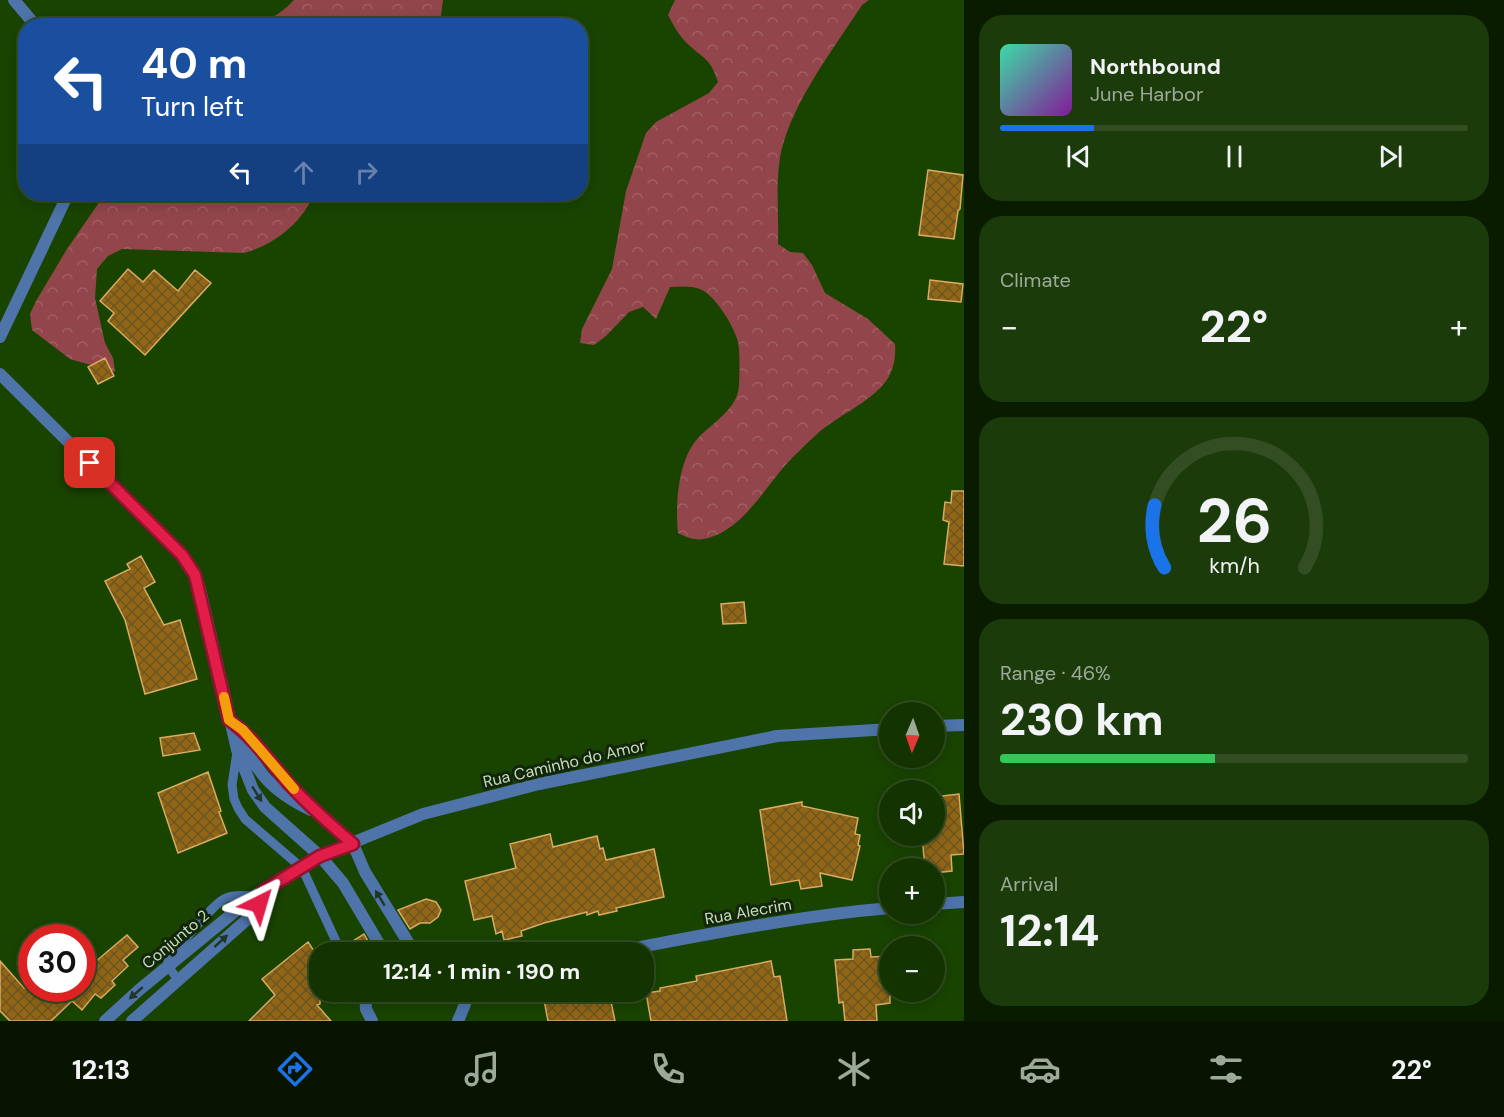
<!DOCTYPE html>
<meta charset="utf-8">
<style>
body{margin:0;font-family:"DM Sans",sans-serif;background:#1c3b0a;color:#f1f3f6;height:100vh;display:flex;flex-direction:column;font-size:22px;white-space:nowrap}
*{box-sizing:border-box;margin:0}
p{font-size:20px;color:#9daa99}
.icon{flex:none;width:33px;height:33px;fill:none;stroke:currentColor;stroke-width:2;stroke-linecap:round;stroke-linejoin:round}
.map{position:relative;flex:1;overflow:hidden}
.sheet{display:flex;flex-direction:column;gap:15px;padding:15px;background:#0a1c00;width:540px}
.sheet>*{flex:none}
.top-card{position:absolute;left:18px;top:18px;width:570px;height:183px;border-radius:24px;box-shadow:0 3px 15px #0003,0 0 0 2px #324e22;background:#1a4fa0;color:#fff;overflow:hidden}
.needle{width:39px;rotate:182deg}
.tools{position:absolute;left:879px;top:702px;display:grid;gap:12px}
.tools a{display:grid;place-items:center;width:66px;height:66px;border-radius:50%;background:#133300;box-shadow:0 3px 15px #0003,0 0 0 2px #324e22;font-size:30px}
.speed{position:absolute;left:18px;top:924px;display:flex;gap:12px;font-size:30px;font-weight:700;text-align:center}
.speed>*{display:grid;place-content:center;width:78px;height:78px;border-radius:50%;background:#133300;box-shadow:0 3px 15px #0003,0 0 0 2px #324e22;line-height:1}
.speed .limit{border:9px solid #d22;background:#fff;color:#111}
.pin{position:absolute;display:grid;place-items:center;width:51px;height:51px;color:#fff;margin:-26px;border-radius:12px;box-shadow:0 3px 9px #0006}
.me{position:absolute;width:66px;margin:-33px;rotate:40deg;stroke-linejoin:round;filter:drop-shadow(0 0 4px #0008)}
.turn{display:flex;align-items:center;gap:21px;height:126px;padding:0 24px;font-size:27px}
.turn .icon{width:78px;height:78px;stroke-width:2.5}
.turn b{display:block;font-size:42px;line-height:51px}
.lanes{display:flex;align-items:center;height:57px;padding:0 24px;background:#0003;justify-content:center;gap:30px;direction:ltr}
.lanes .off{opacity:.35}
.big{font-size:45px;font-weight:700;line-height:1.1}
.sheet .tile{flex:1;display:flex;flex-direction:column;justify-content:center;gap:9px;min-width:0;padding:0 21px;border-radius:24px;background:#1c3b0a}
.sheet .dial{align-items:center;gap:0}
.dial svg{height:156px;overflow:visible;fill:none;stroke:#324e22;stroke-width:7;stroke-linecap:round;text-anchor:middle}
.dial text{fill:#f1f3f6;stroke:none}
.song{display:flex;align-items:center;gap:18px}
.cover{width:72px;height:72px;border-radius:9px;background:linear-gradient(135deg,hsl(160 70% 55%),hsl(290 70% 35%))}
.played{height:6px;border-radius:3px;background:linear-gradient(90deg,#1a73e8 20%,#324e22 20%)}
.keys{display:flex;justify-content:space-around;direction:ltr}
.heat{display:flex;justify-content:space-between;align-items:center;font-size:33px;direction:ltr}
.charge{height:9px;border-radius:4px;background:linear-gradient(90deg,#34c759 46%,#324e22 0)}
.trip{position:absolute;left:309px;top:942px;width:345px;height:60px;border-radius:24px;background:#133300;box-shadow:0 3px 15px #0003,0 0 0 2px #324e22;font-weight:700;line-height:60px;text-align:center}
.menu{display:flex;height:96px;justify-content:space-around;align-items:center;background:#081400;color:#9daa99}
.menu .icon{width:42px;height:42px}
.menu .active{color:#1a73e8}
.menu b{font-size:27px;color:#f1f3f6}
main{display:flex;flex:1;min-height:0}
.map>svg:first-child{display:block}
</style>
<main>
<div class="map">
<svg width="964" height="1021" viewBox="0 0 964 1021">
<defs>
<pattern id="forest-crowns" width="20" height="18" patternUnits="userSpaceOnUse" patternTransform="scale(1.5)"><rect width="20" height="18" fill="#92464b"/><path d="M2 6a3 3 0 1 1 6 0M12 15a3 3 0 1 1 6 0" fill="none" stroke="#a06063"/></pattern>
<pattern id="building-cross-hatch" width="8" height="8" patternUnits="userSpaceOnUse" patternTransform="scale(1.5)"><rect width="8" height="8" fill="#926614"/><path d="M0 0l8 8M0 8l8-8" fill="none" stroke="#6b5624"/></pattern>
</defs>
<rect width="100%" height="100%" fill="#194400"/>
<path fill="url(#forest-crowns)" d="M294,0H443L441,15L435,25H168L175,16C220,21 258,39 294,0Z
M675,0H869L862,5C833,50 785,111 779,165C776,191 779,218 778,244L790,252L803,253L812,265L825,293L868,319L895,344C896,360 893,374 882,386C866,404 834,418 816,435C803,447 789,460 778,474C761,495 745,520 721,533C704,541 695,542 678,533C675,505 678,458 699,437C712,424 734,410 738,392C740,385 740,348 738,342C734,326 716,297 702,290C692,285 680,287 670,287L656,319L643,307L629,312L606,336L594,345L580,343L582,329L612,269L626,191L646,133L656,122L709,93L718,82C711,60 706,60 690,46C680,38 674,26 668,15Z
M102,194H314C302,223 274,245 244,253L122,249L108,256L97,269L95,298L105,343L113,358L115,372L70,359L32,330L30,314L36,301L67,249L98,204Z"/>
<path fill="url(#building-cross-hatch)" stroke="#daab62" stroke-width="1.5" d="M928,170L963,175L960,209L958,211L954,239L919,235Z
M128,269L143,282L154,270L178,291L195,270L211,283L145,355L108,321L114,313L100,301Z
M930,280L963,284L961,302L928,299Z
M105,358L114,376L98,384L88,367Z
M952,491H964V566L944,564L949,522L943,520L945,502L951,503Z
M141,556L155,582L144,588L164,625L180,620L197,679L145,694L125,620L105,581L130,569L127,564Z
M744,602L746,623L723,624L721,604Z
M194,733L200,750L163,756L160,738Z
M208,772L221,811L219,812L227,833L178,853L158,793Z
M959,794L964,854L951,855L952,871L934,873V868H925L922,836H934V797Z
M802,802V806L858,818L855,834L860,835L858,845L860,846L852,880L820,873L822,886L801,889L799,880L771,885L760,810Z
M550,834L553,847L597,836L600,849L603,848L606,860L654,849L664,897L616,908L617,911L599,915L598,911L587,915V912L544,923L521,931L522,936L504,940L502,931L496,934L492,916L474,920L465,881L516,868L510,844Z
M426,899L436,902L441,910L438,917L430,923H420L410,929L398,910Z
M364,934L373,950L370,952H348L345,946Z
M127,935L138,947L123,960L128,966L112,981L115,985L101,998L95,994L82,1010L72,1001L51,1021H10L0,1011V961L24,988H82V973Z
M308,942L320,960V1004L317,1005L331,1021H249L275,995L262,979Z
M870,949L871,957L890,956V1003L876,1005L877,1021H845L843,1002L839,1003L835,960L853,959V950Z
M771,961L774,977L780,976L787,1021H651L646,993L660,991V988L697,981L696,976Z
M583,992H609L615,1021H548L544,1000Z"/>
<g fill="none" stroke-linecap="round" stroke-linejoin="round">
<path stroke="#4e74aa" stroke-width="9" d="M237,752L232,785L234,799L238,808L245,819L302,868L341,952
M178,980L168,966V959C179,947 213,903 226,898C235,894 245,896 254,896"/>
<path stroke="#4e74aa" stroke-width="12" d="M14,0L36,26
M0,337L68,194
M0,374L182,555L195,575L200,589L237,750L253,790L265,807L320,856L343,883L384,952
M229,720L243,730L289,784L317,813L353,844L365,872L411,947
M237,734C259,773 269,790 311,810
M934,904L964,902
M397,952L411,947L436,952
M613,952C705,935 796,916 890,908
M365,992L366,1009L372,1021
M105,1021L139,990L254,896L320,856
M132,1021L251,916L259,904L263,891
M458,1021L465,1004L464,992"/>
<path stroke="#4e74aa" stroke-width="12" d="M934,726L964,725
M320,856L423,814L539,784L777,736L890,729"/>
</g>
<defs><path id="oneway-solid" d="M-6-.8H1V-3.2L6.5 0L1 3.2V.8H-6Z" transform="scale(1.5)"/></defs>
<g fill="#1f362b">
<use href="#oneway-solid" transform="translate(257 794) rotate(58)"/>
<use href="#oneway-solid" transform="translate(380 898) rotate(-121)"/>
<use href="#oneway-solid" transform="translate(221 941) rotate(-42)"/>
<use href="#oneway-solid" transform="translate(136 993) rotate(139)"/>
</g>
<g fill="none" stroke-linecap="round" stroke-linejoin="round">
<g stroke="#92132f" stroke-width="15">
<path id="route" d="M90,463L182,555L195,575L229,720C253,737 270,762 289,784C309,806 331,825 353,844L320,856L263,891L259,904"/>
</g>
<use href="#route" stroke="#e11d48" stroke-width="10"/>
<path stroke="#f59e0b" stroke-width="10" d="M224,697L229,720L243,730L294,789"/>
</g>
<g text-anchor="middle" stroke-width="6" stroke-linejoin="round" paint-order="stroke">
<g font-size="16" fill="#c5debc" stroke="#13260b">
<text transform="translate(564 763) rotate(-13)" y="6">Rua Caminho do Amor</text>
<text transform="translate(748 911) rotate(-10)" y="6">Rua Alecrim</text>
<text transform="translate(175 939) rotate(-40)" y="6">Conjunto 2</text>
</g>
</g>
</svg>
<div class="tools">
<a><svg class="needle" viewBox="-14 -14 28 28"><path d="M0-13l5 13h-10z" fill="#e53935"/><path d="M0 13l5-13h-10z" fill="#9daa99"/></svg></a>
<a><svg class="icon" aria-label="sound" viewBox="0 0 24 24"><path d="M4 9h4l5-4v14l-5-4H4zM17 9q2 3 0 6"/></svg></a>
<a>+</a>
<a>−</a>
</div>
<div class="speed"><div class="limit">30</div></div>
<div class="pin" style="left:90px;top:463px;background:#d93025"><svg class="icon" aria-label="arrive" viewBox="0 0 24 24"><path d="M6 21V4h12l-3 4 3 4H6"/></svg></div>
<svg class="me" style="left:259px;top:904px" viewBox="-20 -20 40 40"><path d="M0-17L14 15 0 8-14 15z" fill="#e11d48" stroke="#fff" stroke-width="4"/></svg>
<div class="trip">12:14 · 1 min · 190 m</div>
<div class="top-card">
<div class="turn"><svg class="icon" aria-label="left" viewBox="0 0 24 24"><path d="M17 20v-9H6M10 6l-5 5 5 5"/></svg><div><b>40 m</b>Turn left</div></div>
<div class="lanes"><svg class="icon" aria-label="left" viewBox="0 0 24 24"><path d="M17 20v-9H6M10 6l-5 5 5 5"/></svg><svg class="icon off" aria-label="ahead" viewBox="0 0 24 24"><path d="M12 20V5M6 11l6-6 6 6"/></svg><svg class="icon off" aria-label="right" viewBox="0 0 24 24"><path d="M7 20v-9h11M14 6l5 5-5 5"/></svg></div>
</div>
</div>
<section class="sheet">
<div class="tile">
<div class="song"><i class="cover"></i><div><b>Northbound</b><p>June Harbor</p></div></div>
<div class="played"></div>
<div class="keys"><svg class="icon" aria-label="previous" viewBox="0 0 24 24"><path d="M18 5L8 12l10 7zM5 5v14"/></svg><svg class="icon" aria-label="pause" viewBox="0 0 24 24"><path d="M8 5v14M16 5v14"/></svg><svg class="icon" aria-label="next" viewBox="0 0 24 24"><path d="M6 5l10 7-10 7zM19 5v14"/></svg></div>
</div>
<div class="tile"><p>Climate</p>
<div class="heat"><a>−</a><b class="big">22°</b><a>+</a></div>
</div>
<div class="tile dial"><svg viewBox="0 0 100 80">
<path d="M14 69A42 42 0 1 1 86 69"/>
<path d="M14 69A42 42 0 0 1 9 37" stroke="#1a73e8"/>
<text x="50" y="56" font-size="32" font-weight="700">26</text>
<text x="50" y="72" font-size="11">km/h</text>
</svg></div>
<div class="tile"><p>Range · 46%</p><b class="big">230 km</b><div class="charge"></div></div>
<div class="tile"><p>Arrival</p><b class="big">12:14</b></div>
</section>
</main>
<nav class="menu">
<b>12:13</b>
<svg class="icon active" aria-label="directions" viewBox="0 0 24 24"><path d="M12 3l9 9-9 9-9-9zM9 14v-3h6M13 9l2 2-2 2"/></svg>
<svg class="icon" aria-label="music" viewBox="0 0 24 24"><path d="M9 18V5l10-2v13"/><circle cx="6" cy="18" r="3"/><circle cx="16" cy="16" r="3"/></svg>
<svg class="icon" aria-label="phone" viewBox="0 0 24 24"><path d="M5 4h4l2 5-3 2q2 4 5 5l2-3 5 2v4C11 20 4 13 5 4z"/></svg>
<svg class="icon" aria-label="climate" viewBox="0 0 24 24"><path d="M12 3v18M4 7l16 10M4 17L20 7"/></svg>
<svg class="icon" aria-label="car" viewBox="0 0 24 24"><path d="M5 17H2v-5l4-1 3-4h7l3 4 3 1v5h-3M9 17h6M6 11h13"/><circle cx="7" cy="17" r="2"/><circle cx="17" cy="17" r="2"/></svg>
<svg class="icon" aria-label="filters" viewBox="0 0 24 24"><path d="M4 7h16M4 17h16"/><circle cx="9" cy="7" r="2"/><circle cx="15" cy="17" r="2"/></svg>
<b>22°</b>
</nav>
